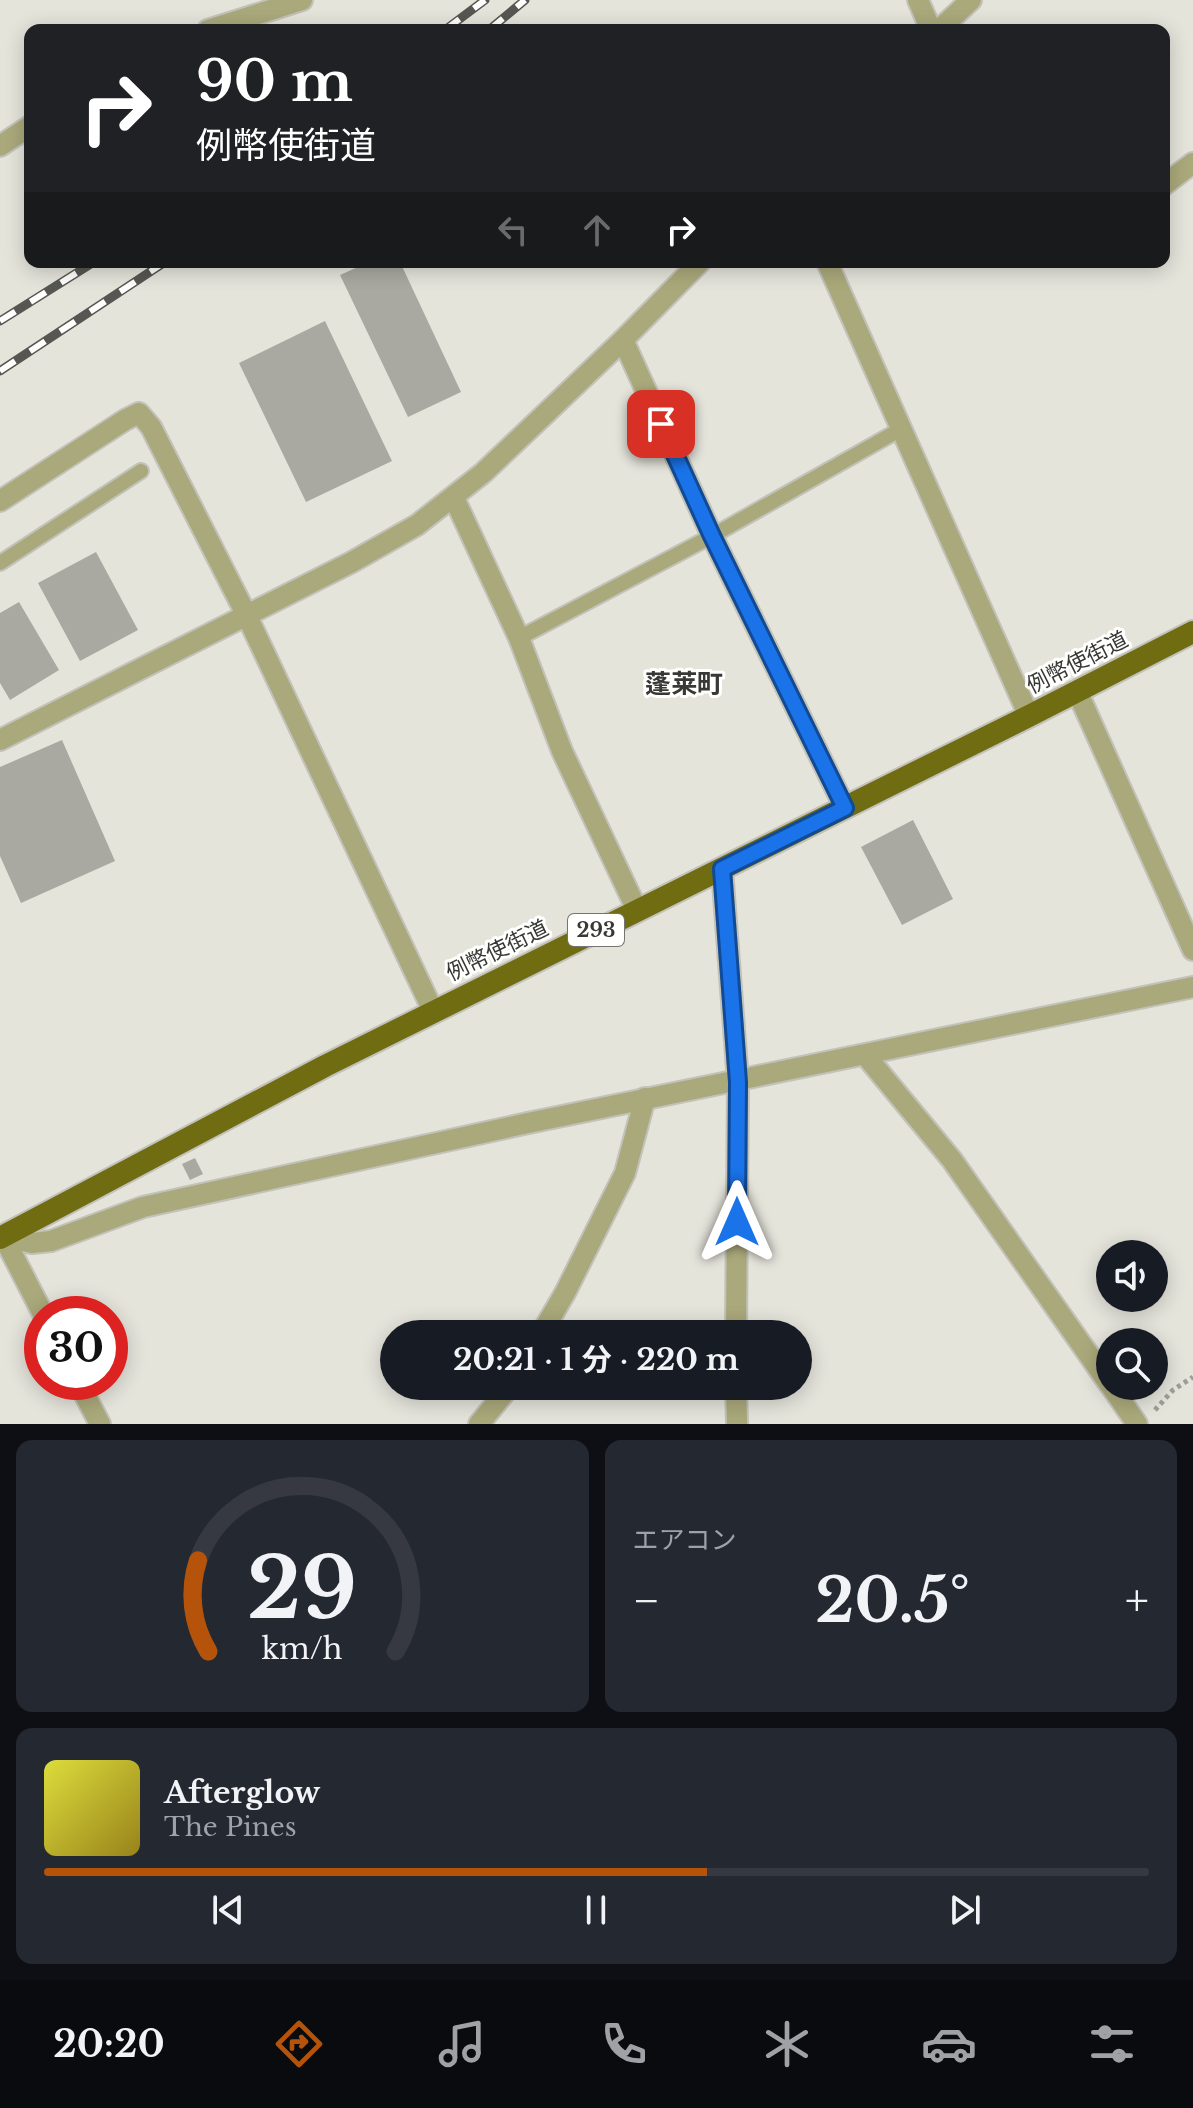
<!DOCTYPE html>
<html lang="ja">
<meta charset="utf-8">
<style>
body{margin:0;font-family:"Libre Baskerville","Noto Sans JP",serif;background:#242831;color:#f1f3f6;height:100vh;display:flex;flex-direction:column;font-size:30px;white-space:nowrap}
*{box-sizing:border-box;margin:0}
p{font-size:26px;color:#9ea1a6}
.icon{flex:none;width:44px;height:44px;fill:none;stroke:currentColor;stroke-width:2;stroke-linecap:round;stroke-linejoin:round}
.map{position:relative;height:1424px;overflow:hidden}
.details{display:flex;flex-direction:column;gap:16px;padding:16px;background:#0d0f14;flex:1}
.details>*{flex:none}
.guide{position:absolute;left:24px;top:24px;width:1146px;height:244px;border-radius:16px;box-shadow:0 4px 20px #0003;background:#202124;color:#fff;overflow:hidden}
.buttons{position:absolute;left:1096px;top:1240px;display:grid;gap:16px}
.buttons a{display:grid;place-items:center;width:72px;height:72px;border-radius:50%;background:#171b24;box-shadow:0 4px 20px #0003;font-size:40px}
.speed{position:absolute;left:24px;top:1296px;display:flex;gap:16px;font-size:40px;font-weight:700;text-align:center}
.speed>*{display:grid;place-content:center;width:104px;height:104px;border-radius:50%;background:#171b24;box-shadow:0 4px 20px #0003;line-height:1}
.speed .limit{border:12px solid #d22;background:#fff;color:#111}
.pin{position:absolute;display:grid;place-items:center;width:68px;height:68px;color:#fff;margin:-34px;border-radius:16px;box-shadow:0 4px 12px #0006}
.me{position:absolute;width:88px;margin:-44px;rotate:0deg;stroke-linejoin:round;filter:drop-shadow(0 0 6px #0008)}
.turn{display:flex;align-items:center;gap:28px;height:168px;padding:0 40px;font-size:36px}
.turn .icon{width:104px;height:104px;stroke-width:2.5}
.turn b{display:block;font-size:56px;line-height:68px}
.lanes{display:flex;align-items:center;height:76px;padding:0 40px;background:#0003;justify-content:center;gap:40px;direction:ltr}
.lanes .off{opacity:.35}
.big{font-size:60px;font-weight:700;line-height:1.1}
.details .tile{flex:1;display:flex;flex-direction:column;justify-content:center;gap:12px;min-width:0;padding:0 28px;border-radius:16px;background:#242831}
.details .dial{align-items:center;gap:0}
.dial svg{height:208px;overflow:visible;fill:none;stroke:#363941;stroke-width:7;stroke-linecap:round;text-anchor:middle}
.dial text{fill:#f1f3f6;stroke:none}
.song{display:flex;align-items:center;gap:24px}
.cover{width:96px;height:96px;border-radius:12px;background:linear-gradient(135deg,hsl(60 70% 55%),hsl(50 70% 35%))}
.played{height:8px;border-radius:4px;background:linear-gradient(90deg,#b45309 60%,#363941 60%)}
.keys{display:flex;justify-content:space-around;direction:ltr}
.heat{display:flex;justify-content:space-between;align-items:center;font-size:44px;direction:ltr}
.details .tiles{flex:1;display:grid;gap:16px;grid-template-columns:1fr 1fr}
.tile:last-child{grid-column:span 2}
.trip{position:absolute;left:380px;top:1320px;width:432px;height:80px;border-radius:40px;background:#171b24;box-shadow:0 4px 20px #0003;font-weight:700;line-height:80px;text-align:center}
.tabs{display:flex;height:128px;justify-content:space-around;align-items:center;background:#090b0e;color:#9ea1a6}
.tabs .icon{width:56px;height:56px}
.tabs .current{color:#b45309}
.tabs b{font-size:36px;color:#f1f3f6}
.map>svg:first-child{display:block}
</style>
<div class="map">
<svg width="1193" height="1424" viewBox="0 0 1193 1424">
<rect width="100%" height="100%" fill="#e4e4db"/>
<path fill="#a9a9a1" d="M369,262H400L461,392L408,417L340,275Z
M325,321L392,461L306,502L239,363Z
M96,552L138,630L80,661L38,583Z
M19,602L59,670L10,700L0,683V613Z
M62,740L115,861L21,903L0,856V767Z
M913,820L953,899L902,925L861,847Z
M195,1158L203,1174L190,1180L182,1164Z"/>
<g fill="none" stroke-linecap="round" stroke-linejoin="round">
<g stroke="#c2c2ba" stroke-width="18">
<path id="service" d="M0,563L141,471
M519,638L712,536L901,429"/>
</g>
<g stroke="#c2c2ba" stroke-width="24">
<path id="minor" d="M918,0L931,30
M208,30L302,0
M0,146L30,126
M1164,185L1193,163
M827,262L1029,716
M623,340L712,536L845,808
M454,498L519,638L562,751L637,910
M0,501L125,420L139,413L151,427L247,616L433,1011
M1077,691L1193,950
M722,869L738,1082L736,1334
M866,1056L952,1160L1110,1385
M541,1334L565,1293L625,1173L645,1098
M736,1386L737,1424
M1111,1386L1137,1424
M479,1424L510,1386"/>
</g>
<g stroke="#c2c2ba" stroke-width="24">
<path id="tertiary" d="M939,30L971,0
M0,740L352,562L417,525L483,473L623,340L700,262
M3,1236L32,1243L51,1241L143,1207L528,1123L1193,987
M3,1236L43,1314
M78,1382L100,1424"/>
</g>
<g stroke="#c2c2ba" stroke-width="26">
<path id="trunk" d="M0,1238L325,1066L1029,716L1193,632"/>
</g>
<path stroke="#9e9e97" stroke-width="5" stroke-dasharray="4 4" stroke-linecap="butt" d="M1155,1410L1173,1390L1193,1377"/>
<use href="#service" stroke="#aaa97b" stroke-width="14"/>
<use href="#minor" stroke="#aaa97b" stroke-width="20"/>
<use href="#tertiary" stroke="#aaa97b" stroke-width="20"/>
<use href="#trunk" stroke="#706c12" stroke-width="22"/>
<g stroke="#565652" stroke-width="9">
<path id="rail" d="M445,30L485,0
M489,30L525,0
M0,321L94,262
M0,371L165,262"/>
</g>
<use href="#rail" stroke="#fffffe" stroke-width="6" stroke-dasharray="18" stroke-linecap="butt"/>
</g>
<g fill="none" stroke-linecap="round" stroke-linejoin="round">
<g stroke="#114b97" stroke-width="20">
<path id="route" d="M661,424L712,536L845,808L722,869L738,1082L737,1222"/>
</g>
<use href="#route" stroke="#1a73e8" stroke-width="14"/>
</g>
<g text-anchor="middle" stroke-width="6" stroke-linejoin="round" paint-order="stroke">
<rect fill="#fffffe" stroke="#747471" stroke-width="2" x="568" y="914" width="56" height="32" rx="6"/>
<g font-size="20" font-weight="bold" fill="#383835">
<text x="596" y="937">293</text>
</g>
<g font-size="22" fill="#383835" stroke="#fffffe">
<text transform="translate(1077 662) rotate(-27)" y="8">例幣使街道</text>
<text transform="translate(497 950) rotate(-26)" y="8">例幣使街道</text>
</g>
<g font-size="26" font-weight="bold" fill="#383835" stroke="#fffffe">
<text x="684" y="693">蓬莱町</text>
</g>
</g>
</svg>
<div class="buttons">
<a><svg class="icon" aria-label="sound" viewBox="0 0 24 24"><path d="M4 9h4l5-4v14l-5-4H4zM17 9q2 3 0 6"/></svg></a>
<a><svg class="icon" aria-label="search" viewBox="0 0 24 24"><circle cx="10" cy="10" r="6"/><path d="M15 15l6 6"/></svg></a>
</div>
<div class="speed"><div class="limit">30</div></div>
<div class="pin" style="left:661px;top:424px;background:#d93025"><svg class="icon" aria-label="arrive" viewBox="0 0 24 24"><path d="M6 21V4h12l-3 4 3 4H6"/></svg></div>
<svg class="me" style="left:737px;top:1222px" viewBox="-20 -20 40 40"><path d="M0-17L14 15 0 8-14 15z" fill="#1a73e8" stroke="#fff" stroke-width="4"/></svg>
<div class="trip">20:21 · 1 分 · 220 m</div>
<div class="guide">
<div class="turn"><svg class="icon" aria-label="right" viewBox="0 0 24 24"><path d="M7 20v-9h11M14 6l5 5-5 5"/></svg><div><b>90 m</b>例幣使街道</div></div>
<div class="lanes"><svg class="icon off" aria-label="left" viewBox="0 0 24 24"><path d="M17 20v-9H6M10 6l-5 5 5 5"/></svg><svg class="icon off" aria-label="ahead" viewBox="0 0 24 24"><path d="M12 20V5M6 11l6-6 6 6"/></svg><svg class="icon" aria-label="right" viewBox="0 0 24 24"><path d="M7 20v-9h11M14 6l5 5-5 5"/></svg></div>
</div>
</div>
<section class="details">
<div class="tiles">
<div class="tile dial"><svg viewBox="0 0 100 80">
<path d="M14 69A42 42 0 1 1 86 69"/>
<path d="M14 69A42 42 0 0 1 10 34" stroke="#b45309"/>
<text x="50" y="56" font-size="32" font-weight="700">29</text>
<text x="50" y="72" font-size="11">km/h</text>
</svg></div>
<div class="tile"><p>エアコン</p>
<div class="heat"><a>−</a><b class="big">20.5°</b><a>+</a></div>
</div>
<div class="tile">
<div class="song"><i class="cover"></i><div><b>Afterglow</b><p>The Pines</p></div></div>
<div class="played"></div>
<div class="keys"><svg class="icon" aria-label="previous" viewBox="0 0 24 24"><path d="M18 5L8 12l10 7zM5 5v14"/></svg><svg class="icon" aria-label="pause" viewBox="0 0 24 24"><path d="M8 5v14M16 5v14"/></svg><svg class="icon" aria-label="next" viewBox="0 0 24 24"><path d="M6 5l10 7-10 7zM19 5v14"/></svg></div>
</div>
</div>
</section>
<nav class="tabs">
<b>20:20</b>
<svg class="icon current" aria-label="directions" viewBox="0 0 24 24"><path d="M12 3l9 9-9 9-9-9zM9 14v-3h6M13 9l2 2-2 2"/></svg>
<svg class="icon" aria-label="music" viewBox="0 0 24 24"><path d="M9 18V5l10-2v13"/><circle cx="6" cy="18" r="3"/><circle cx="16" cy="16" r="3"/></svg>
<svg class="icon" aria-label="phone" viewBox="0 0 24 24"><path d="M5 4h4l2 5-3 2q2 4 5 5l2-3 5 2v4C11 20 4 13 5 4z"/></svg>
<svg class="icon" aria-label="climate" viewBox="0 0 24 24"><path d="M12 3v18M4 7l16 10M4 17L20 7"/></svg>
<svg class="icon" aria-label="car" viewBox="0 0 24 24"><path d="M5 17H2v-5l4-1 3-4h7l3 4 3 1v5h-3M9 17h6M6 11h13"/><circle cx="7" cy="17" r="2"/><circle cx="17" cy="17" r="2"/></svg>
<svg class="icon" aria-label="filters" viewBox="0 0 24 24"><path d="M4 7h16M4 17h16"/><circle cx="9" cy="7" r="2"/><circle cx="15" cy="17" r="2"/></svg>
</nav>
